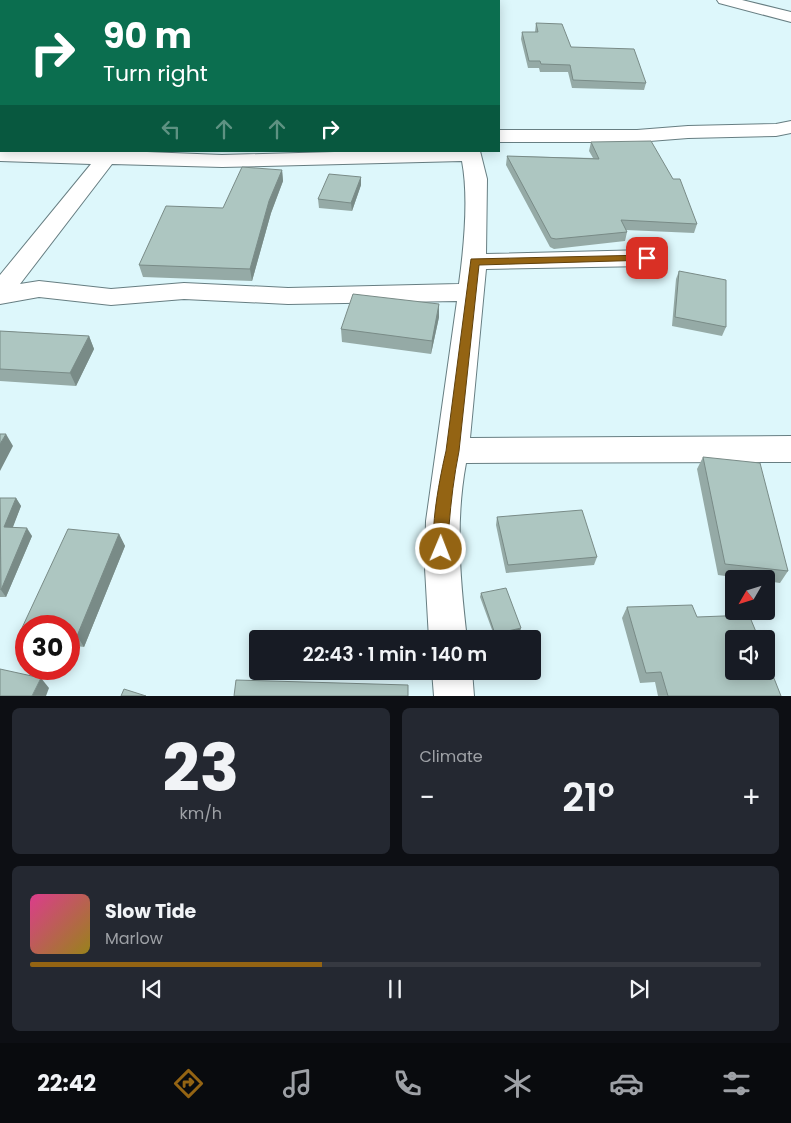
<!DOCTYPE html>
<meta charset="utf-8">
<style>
body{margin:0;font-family:Poppins,sans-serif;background:#242831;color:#f1f3f6;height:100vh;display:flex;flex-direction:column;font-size:19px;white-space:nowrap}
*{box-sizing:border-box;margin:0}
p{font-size:16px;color:#9ea1a6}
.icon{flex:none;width:28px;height:28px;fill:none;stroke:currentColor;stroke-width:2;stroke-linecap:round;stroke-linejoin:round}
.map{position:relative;height:696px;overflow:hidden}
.side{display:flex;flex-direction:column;gap:12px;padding:12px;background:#0d0f14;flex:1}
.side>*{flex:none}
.top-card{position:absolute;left:0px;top:0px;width:500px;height:152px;box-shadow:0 2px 12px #0003;background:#0b6e4f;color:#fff;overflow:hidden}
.needle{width:32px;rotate:231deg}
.fabs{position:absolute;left:725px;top:570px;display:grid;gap:10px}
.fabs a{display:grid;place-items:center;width:50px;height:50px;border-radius:5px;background:#171b24;box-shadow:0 2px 12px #0003;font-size:25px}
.speed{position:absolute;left:15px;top:615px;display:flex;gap:10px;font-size:25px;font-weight:700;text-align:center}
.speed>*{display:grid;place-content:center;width:65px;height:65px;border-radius:50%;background:#171b24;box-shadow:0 2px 12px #0003;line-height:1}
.speed .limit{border:8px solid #d22;background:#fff;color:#111}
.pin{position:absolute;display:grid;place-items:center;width:42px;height:42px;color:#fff;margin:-21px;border-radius:10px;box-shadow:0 2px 8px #0006}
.me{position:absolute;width:55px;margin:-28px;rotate:1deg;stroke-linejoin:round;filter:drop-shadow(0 0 4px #0008)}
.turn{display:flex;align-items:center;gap:18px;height:105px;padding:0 20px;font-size:22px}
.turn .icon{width:65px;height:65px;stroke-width:2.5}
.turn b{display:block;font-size:35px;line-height:42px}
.lanes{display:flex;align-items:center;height:48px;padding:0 20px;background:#0003;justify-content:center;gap:25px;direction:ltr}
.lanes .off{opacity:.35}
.big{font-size:38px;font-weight:600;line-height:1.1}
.side .widget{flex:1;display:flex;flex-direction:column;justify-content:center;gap:8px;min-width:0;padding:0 18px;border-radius:8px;background:#242831}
.side .dial{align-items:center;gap:0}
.dial b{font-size:65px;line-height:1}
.song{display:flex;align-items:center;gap:15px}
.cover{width:60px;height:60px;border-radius:8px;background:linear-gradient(135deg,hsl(330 70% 55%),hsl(50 70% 35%))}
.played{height:5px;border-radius:2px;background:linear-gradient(90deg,#946413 40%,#363941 40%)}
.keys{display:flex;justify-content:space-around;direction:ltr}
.heat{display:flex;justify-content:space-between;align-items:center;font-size:28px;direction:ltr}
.side .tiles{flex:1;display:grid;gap:12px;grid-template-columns:1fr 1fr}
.widget:last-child{grid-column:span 2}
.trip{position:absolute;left:249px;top:630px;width:292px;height:50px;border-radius:5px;background:#171b24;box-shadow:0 2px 12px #0003;font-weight:600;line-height:50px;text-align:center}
.menu{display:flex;height:80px;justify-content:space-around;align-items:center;background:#090b0e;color:#9ea1a6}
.menu .icon{width:35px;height:35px}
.menu .current{color:#946413}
.menu b{font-size:22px;color:#f1f3f6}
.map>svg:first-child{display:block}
</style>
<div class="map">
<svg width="791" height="696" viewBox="0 0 791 696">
<rect width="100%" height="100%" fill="#ddf7fb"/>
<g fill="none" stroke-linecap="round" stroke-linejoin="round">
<g stroke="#677e82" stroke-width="2">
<path id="minor" d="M238,0H253V1H238Z
M470,0H484V1H470Z
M717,0H742L791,12V22L719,3Z
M0,57H1V67H0Z
M791,121V133L776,136L688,138L637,142H499V130H637L688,126L776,124Z
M0,149L1,151H122L222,155L370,151H480L487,179L486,254L647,250L656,253L659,258L656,263L647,266L486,269L470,438L791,436V462L466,463C455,522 460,580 467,639H429L425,568L426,521L457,301L288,304L184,299L111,305L39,297L0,304V275L91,164L0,161ZM462,161C469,197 464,247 459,284L288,288L184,283L111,289L39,281L20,284L112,164L222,167Z
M432,671H472L474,696H434Z"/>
</g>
<use href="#minor" fill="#fff" fill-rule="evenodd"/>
</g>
<path fill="#95aaa6" d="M536,23L571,47L646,83L644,90L572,88L568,72H540L539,68H528L521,39L522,32H535Z
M1,69V101H0V70Z
M591,142L697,224L694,233L626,230L627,232L625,241L554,249L550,247L506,165L507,156L593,158L589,151Z
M282,170L283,181L271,213L252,281L143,277L139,265Z
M361,177V185L352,211L319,208L318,199Z
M679,271L726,327L722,336L672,326L676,279Z
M439,304V317L431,354L342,342L341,329Z
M0,331L89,336L94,349L76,386L0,381Z
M703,457L788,571L780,583L766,581V579H747L718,575L697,469Z
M0,498H16L21,506L12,528L32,536L6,597H0Z
M497,517L597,557L594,565L506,573L496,525Z
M119,534L125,546L84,647L69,645V626H26V637L21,630Z
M481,593L520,632L495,638L480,597Z
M627,607L697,617L781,696H658L655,682L640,683L622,618Z"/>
<path fill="#798b87" d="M282,170L283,181L271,213L252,281L250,269L269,201Z
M361,177V185L352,211L351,203Z
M439,304V317L431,354L432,341Z
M89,336L94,349L76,386L70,373Z
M6,434L13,446L0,471V444Z
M16,498L21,506L10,535L4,527Z
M27,528L32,536L6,597L1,590Z
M119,534L125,546L84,647L77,636Z
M521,628L520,632L495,638V634Z
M41,678L49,688L46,696H32Z"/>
<path fill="#adc6c1" stroke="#798b87" d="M536,23L562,24L571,47L634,49L646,83L573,80L570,65L541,64L540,61H529L522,32H538Z
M1,69V93H0V70Z
M651,141L673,179H680L697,224L621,220L627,232L556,239L551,238L507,156L599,159L591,142Z
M242,167L282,170L269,201L250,269L139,265L166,206L223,208Z
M329,174L361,177L351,203L318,199Z
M679,271L726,280V327L675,317Z
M353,294L439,304L432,341L341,329Z
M0,331L89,336L70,373L0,369Z
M0,434H6L0,444Z
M703,457L760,463L788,571L725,564Z
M0,498H16L4,527L27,528L1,590Z
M582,510L597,557L508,565L497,517Z
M68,529L119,534L77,636L69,635V626H26V631L21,630Z
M506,588L521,628L495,634L481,593Z
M692,605L697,617L749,615L759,639H734V671H766V658L781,696H668L661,672L646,673L627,607Z
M0,669L41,678L32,696H0Z
M236,680L408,685V696H234Z
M124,689L146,696H121Z"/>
<path fill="#946413" stroke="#60410c" d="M647,255L652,258L650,260L479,265L459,451C454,476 451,501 449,526C448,535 450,546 446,554L441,556L436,554C428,535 441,472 446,451L471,259Z"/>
</svg>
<div class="fabs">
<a><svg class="needle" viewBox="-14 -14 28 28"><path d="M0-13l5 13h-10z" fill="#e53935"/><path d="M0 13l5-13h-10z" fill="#9ea1a6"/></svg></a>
<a><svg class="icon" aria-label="sound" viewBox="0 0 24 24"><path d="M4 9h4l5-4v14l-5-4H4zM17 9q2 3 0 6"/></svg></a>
</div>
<div class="speed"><div class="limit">30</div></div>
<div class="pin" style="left:647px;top:258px;background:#d93025"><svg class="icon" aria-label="arrive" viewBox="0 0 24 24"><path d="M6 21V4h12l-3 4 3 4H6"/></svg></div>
<svg class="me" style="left:441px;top:549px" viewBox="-20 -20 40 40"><circle r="17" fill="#946413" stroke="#fff" stroke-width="3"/><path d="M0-11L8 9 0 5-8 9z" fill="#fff"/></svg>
<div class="trip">22:43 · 1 min · 140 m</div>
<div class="top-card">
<div class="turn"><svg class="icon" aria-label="right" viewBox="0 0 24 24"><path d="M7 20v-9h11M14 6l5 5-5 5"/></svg><div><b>90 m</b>Turn right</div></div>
<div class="lanes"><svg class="icon off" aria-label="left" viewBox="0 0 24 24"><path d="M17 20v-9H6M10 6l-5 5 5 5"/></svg><svg class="icon off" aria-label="ahead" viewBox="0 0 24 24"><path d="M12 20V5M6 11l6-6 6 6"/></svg><svg class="icon off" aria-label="ahead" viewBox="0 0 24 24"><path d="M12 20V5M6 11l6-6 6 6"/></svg><svg class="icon" aria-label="right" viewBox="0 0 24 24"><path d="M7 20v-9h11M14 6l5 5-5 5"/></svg></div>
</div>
</div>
<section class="side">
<div class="tiles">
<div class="widget dial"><b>23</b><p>km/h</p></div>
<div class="widget"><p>Climate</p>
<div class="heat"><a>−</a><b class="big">21°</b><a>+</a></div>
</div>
<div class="widget">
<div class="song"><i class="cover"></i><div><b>Slow Tide</b><p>Marlow</p></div></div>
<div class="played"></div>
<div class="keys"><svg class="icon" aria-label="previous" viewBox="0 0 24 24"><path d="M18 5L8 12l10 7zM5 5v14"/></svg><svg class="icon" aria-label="pause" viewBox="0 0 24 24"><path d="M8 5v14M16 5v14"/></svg><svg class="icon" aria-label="next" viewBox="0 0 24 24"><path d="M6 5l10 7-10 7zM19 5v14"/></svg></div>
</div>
</div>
</section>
<nav class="menu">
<b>22:42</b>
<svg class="icon current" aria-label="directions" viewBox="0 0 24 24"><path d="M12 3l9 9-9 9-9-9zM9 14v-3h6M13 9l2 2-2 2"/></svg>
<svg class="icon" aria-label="music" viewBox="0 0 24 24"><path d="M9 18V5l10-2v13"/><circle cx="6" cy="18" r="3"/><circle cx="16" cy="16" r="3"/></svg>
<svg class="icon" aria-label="phone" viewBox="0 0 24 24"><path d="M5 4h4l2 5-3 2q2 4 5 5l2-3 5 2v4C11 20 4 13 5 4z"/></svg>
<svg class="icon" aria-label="climate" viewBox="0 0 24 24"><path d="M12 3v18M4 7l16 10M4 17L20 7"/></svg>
<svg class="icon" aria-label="car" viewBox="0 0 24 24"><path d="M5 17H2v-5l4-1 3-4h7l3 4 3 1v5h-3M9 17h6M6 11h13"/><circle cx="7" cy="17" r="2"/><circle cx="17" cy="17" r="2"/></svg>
<svg class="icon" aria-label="filters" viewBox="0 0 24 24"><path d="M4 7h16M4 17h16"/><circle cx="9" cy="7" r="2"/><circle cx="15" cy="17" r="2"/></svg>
</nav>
